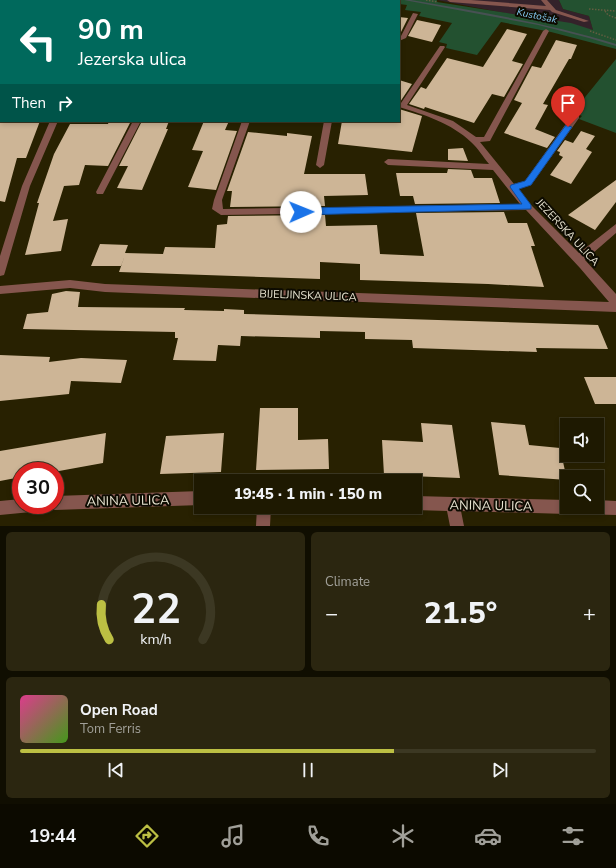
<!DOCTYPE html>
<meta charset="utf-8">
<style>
body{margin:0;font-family:"Nunito Sans",sans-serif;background:#2b2610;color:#f1f3f6;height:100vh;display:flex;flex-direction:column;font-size:15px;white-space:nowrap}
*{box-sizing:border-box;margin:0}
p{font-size:13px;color:#a1a099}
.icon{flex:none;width:22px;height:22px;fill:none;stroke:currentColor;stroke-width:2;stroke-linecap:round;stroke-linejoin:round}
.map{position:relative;height:526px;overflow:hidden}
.panel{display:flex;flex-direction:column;gap:6px;padding:6px;background:#100e01;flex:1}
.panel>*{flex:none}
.top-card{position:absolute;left:0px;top:0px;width:400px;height:122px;box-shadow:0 2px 6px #0003,0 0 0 1px #3c3823;background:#00695c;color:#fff;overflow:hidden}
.fabs{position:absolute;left:560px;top:418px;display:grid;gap:8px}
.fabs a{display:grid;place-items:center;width:44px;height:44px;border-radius:0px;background:#1e1901;box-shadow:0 2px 6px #0003,0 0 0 1px #3c3823;font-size:20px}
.speed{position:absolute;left:12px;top:462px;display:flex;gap:8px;font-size:20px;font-weight:700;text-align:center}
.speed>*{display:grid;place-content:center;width:52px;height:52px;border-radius:50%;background:#1e1901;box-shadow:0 2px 6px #0003,0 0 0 1px #3c3823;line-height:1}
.speed .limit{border:6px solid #d22;background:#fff;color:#111}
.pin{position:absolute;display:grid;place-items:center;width:34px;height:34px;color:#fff;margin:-41px -17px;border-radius:50% 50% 50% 0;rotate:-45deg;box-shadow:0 0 4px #0007}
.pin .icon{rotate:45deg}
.me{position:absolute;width:44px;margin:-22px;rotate:89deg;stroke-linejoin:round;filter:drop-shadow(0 0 3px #0008)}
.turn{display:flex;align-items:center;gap:14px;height:84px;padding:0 12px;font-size:18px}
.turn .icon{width:52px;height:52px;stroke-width:2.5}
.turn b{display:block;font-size:28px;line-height:34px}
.then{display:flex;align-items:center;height:38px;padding:0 12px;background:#0003;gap:8px;font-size:15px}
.big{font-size:30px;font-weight:800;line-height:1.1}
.panel .widget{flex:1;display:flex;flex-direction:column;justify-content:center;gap:6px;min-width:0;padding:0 14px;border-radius:6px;background:#2b2610}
.panel .dial{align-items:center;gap:0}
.dial svg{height:104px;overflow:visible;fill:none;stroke:#3c3823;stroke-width:7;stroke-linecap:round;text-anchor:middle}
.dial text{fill:#f1f3f6;stroke:none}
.song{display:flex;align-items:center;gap:12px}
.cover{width:48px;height:48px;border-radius:6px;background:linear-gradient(135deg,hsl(330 70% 55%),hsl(100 70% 35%))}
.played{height:4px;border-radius:2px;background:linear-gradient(90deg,#bcbf43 65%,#3c3823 65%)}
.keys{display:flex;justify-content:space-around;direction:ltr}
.heat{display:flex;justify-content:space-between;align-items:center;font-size:22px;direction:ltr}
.panel .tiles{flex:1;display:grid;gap:6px;grid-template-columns:1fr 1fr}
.widget:last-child{grid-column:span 2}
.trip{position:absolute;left:194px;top:474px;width:228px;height:40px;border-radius:0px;background:#1e1901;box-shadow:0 2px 6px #0003,0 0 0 1px #3c3823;font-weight:800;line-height:40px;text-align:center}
.tabs{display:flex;height:64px;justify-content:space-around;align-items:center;background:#0c0a00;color:#a1a099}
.tabs .icon{width:28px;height:28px}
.tabs .current{color:#bcbf43}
.tabs b{font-size:18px;color:#f1f3f6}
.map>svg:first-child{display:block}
</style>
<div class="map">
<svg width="616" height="526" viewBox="0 0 616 526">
<rect width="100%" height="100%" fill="#282101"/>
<path fill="#34222a" d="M437,0H559L563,9L589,16L593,30Z"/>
<path fill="#235130" d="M386,0H437V2L571,23L593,30L589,16L563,9L559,0H616V49L551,32L501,22L477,55L446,48L447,44L439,42L452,23L419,16L421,12L405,10L407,5L399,4V1Z
M616,59V133L579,119L582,116L573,112Z"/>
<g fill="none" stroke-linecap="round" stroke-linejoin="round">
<path fill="#475153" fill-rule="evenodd" d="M404,0H411C480,12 549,23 616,44V46L589,38L538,25Z"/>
</g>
<path fill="#cdb596" d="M399,17L408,18L400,34H399Z
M417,20L441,25L432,42L408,36Z
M507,29L527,34L512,61L523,64L504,97L492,94L474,123L425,107L424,109L409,104L421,87L426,89L447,58L483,67Z
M556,40L577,45L571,59H569L543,104L548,105L535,129L555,137L547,148L504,133L522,103L514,100L532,66L541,68Z
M399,80L412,84L400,102H399Z
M399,109L422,116L412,152L338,144L342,121H399Z
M0,121H40L26,158H17L5,202L0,201Z
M109,121H131L108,166L85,165L79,185L64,186L53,221L68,219L61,251L25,255L39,203H37L54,154L70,124H108Z
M142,121H169L166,129H168L142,190L117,188L128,166H119Z
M204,121H229L225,130L237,131L216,190L188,187L203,151L192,150Z
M581,131L595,136L586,149L592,152L571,184L550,175L563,157L559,155L560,152L557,151L565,140L573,143Z
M248,132L287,136V133L312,136L304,174H365L368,195L324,196L325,206L230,207L232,191H227Z
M463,148L468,161L448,160V149Z
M448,169L471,170L474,178H492L500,203L415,204L413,196H400L396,173H447Z
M616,180V202L595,230L568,215Z
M504,212L508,223H527L535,246H531L544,287L488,284L360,280V264L320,262V279L119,272L125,255L121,266H91L100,244L128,245L125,253L163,254L165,247L215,248L217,225L227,224L228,216L325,215L326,226L377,225L380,254L424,256L416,213Z
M66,291L80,292L78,307L185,308L184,310L224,311V309L244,310V314L598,325L608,349L536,348L537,352L413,348L412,340L365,339V332L320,331V338L241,336L240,346L218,345L216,361L173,360L178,338H175V332L23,329L27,314L48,312L52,294Z
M0,355L50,357L49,362L81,358L127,360L121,383L71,381L69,394L0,401Z
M584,377H616V404H595Z
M260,408H298V440L328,439L329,469L256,470Z
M491,422L525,425L529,445L560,448L567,480L499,475Z
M421,423L452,425L460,478L384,475L382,440L423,442Z
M106,433L103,463L59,471H21V477L0,481V451Z
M224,433L221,472L160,474L166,436Z"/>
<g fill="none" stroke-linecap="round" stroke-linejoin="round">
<path stroke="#635d41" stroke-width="1.5" stroke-dasharray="1.5 1.5" stroke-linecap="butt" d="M426,0L438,2
M589,9L616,11
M605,11L608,15L616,18
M590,31L616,40"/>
<path fill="#85564e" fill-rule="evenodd" d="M0,0L2,1L1,5L0,4Z
M78,0H84V1H78Z
M155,0H161V1H155Z
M205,0H211V1H205Z
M249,0H255V1H249Z
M332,0H338V1H332Z
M447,0H471L546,6L541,0H547L556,10L589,21L584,22L552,12L550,10L450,2Z
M413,13L418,14L406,38L399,41V37L401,36Z
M546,29L549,31L491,139L490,141L480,142L514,184L525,181L573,114H579V118L531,185L518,189L531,205L579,253L616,224V233L585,260L616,294V312L105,292L70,288L0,294V286L70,280L105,284L609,302L580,268L526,210L221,215L212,209L214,200L242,121H250L222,200L223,209L520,204L493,170L388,165L384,162L388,159L489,164C483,157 478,148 471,142C451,123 425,115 399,107V103H401L440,46H444L445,47L407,105L453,121L476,137H484L543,31Z
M0,80H1V86H0Z
M0,97H1V101H0Z
M50,121H58L30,186L5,272L4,275L0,276V256L22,186Z
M133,121H141L103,194H97L96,192Z
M324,121H332L324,165L320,168L316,165Z
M201,491V505L55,510L50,508L49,505H55V496Z
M415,496L567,500V507H597V500L616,501V515L577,514L572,512L567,514L461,511L464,526H450L447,511L415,510L410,508L415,507Z
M21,499V505H38L36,510L31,512L0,515V501Z
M257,507H271L270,526H256Z"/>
</g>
<path fill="#1a73e8" stroke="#114b97" d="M566,125L572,127L531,185L519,189L531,205V209L301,215L297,212L301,208L522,204L510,187L511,185L525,181Z"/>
<g text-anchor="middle" stroke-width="4" stroke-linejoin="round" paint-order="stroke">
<g font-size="10" font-style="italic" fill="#86cbf4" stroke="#0d0b01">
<text transform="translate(537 15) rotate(12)" y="4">Kustošak</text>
</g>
<g font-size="11" fill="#e9e5d2" stroke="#0d0b01">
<text transform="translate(568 232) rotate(47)" y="4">JEZERSKA ULICA</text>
<text transform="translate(308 295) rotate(2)" y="4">BIJELJINSKA ULICA</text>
</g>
<g font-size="13" fill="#e9e5d2" stroke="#0d0b01">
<text transform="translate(128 500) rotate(-1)" y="5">ANINA ULICA</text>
<text transform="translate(491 505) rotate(1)" y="5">ANINA ULICA</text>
</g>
</g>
</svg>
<div class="fabs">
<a><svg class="icon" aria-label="sound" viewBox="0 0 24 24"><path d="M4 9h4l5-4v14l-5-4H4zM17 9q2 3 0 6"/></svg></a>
<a><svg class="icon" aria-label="search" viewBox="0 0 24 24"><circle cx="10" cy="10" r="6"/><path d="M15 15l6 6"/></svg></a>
</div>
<div class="speed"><div class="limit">30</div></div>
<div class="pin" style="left:568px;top:127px;background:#d93025"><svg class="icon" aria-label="arrive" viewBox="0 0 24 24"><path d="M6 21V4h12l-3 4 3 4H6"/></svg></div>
<svg class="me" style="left:301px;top:212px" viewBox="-20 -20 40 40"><circle r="19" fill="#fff"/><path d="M0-13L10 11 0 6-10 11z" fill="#1a73e8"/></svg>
<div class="trip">19:45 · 1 min · 150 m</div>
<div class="top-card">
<div class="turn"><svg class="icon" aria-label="left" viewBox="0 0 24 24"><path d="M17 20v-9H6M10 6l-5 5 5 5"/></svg><div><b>90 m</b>Jezerska ulica</div></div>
<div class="then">Then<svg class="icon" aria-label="right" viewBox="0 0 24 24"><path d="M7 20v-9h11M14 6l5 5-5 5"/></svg></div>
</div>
</div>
<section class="panel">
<div class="tiles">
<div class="widget dial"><svg viewBox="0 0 100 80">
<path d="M14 69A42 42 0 1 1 86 69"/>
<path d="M14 69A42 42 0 0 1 8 42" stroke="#bcbf43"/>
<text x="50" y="56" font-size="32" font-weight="700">22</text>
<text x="50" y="72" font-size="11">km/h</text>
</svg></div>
<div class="widget"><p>Climate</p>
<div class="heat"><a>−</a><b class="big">21.5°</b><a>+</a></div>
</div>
<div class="widget">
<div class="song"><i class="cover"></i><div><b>Open Road</b><p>Tom Ferris</p></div></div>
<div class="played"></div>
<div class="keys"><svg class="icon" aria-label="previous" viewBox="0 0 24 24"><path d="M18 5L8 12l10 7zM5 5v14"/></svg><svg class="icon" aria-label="pause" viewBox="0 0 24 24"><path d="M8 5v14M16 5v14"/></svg><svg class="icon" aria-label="next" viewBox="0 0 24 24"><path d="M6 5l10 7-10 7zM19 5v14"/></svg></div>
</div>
</div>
</section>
<nav class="tabs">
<b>19:44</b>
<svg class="icon current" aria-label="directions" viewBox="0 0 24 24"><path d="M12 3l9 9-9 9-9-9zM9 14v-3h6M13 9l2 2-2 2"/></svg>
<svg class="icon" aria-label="music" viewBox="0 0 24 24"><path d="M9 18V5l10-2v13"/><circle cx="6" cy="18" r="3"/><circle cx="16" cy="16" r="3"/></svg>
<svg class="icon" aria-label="phone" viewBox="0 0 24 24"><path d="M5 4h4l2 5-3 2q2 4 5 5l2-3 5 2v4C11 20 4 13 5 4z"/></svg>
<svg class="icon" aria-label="climate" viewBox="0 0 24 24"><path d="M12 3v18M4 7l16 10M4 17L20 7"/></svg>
<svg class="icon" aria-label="car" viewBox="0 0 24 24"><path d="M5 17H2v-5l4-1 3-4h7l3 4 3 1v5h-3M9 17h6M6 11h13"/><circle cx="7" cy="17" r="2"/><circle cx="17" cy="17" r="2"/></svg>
<svg class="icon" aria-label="filters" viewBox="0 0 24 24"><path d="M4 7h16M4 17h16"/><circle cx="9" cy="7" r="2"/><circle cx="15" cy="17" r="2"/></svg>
</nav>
